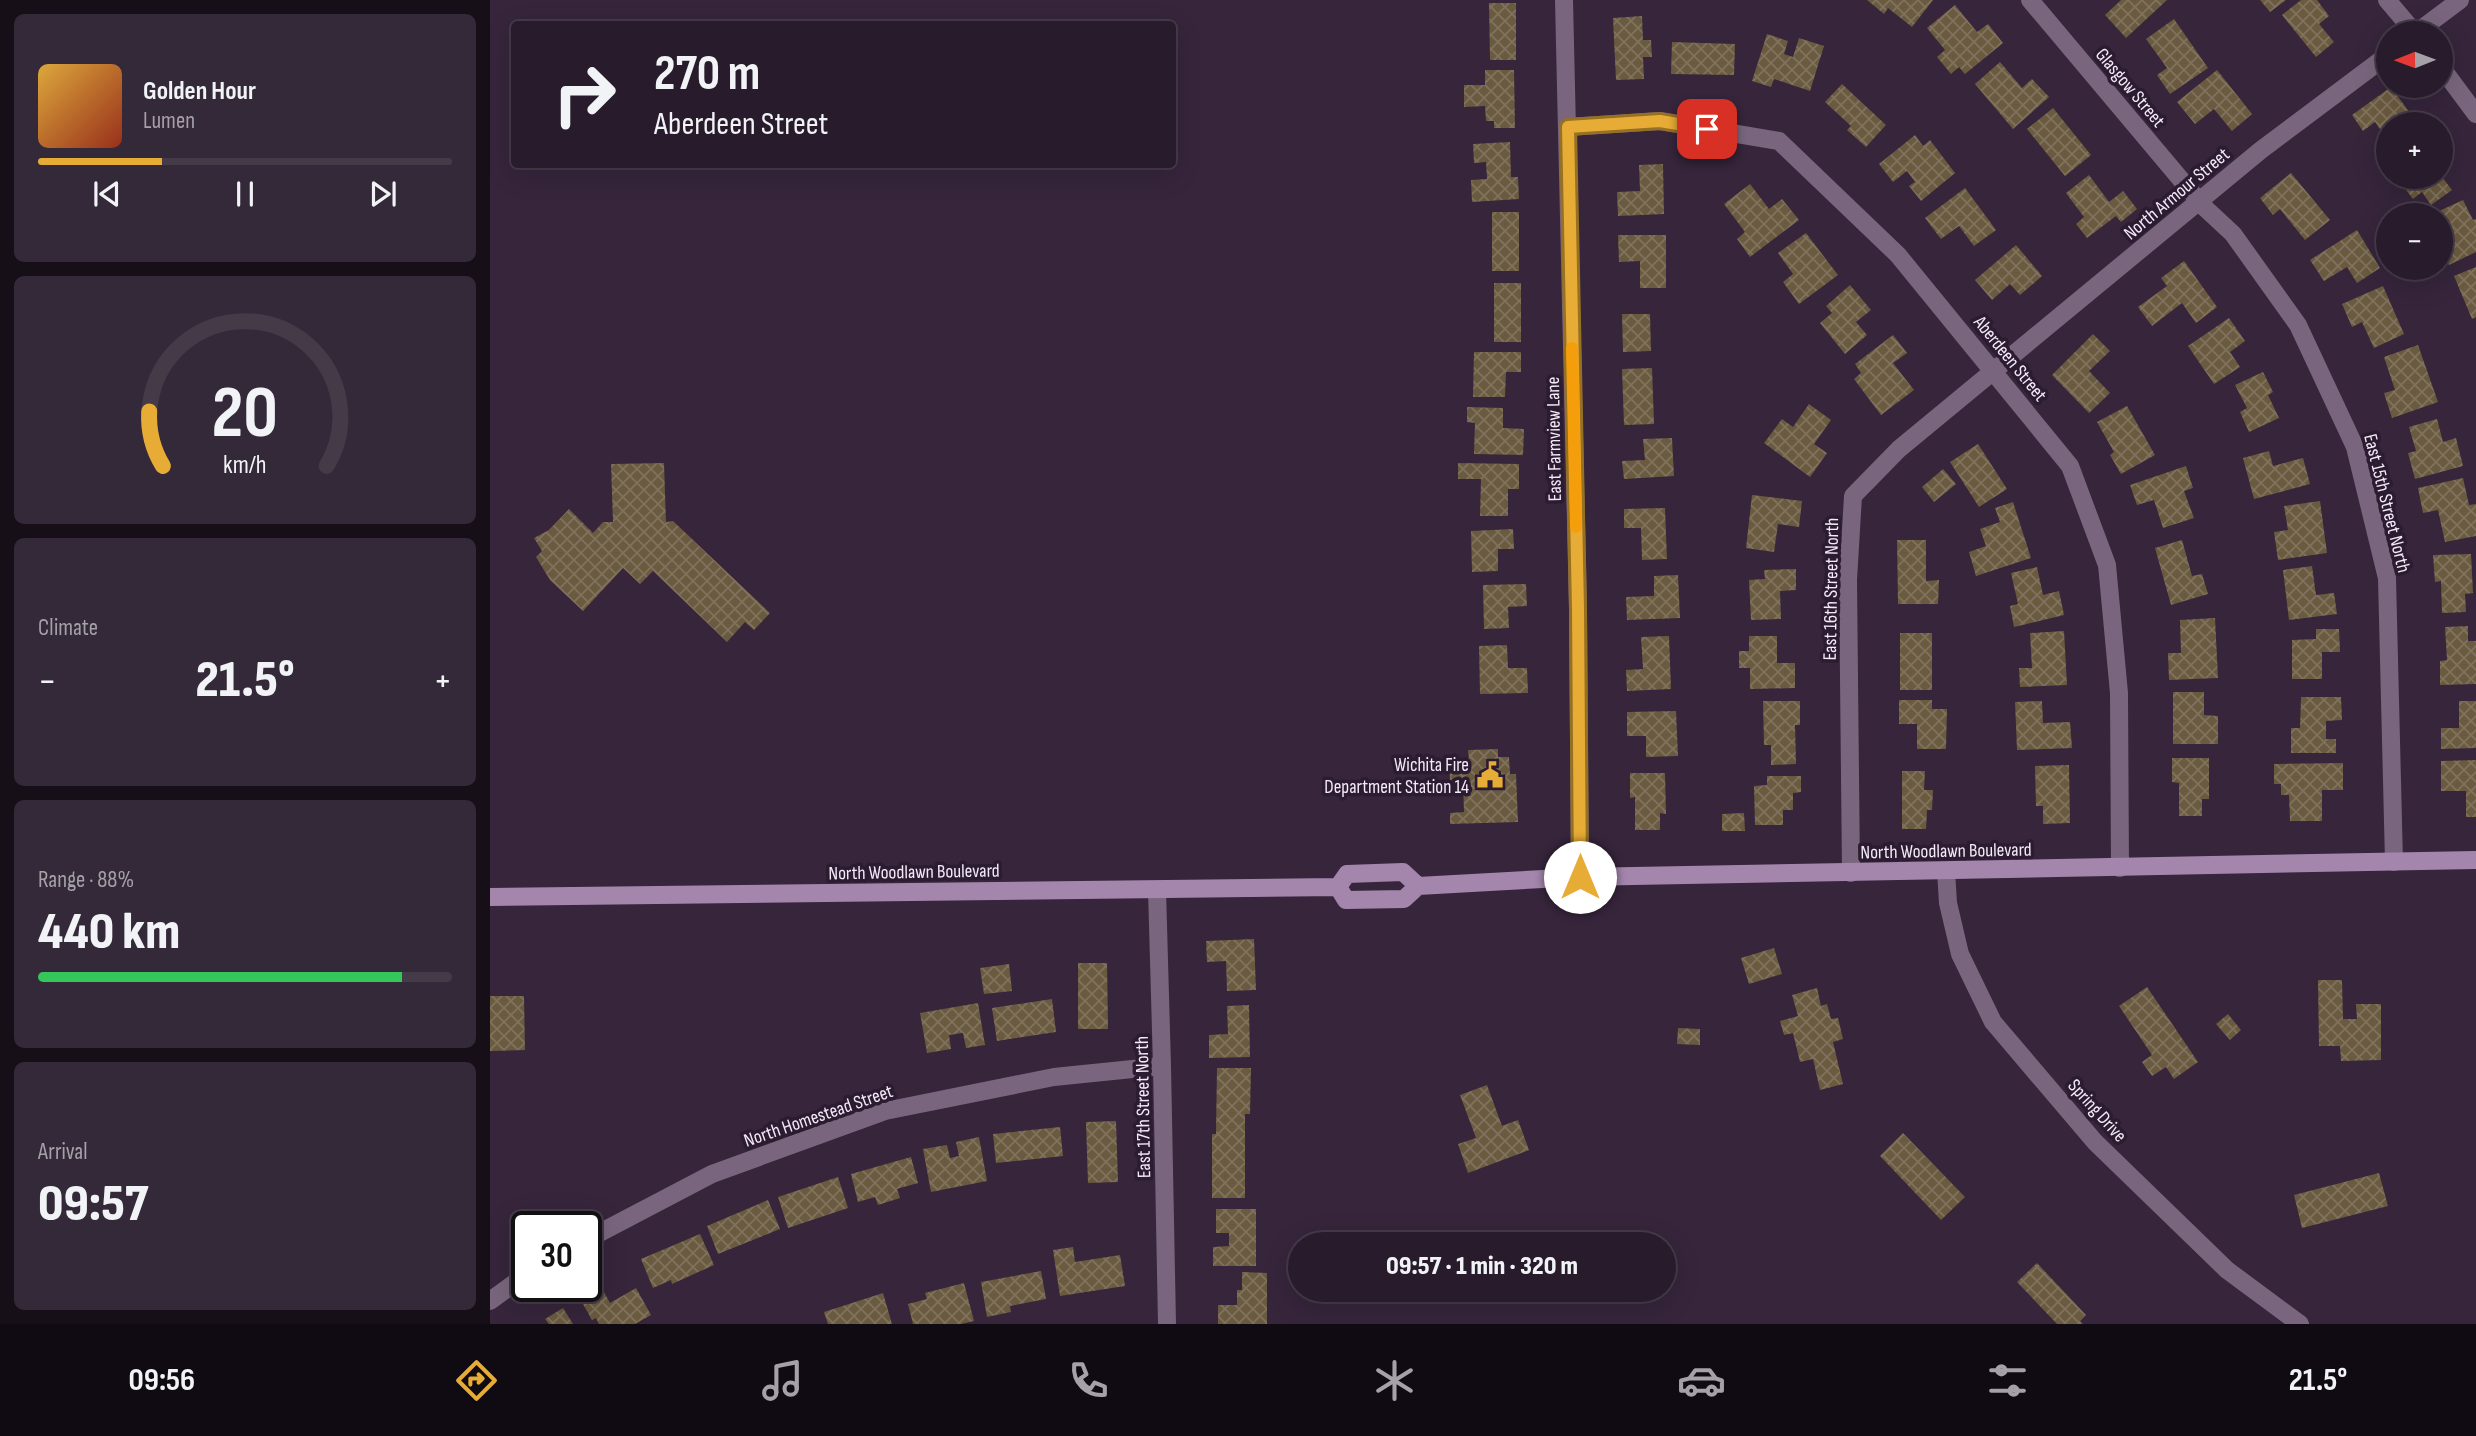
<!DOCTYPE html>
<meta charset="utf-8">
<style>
body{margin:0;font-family:"Sofia Sans Condensed",sans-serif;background:#342938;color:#f1f3f6;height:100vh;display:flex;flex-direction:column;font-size:26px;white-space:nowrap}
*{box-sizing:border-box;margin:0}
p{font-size:23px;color:#a5a1a9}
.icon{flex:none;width:38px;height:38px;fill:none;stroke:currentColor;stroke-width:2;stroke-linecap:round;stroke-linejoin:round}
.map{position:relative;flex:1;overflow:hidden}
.sheet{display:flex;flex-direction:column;gap:14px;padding:14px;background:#160f18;width:490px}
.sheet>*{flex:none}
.guide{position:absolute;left:21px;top:21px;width:665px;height:147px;border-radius:7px;box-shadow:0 7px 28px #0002,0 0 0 2px #443a48;background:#281c2c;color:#f1f3f6;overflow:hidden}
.needle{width:46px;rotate:269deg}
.tools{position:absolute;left:1886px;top:21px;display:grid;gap:14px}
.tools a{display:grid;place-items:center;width:77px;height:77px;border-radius:50%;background:#281c2c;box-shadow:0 7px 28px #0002,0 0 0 2px #443a48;font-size:35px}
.speed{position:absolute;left:21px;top:1211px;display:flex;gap:14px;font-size:35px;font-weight:700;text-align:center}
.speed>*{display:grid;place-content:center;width:91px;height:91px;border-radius:50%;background:#281c2c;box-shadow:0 7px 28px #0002,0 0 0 2px #443a48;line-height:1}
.speed .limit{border:4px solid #111;border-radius:10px;background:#fff;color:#111}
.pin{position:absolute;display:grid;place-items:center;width:60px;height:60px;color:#fff;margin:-30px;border-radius:14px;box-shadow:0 4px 10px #0006}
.me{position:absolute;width:77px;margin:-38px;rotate:0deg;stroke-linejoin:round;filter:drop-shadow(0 0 5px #0008)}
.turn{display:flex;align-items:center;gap:24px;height:147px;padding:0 28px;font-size:32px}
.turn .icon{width:91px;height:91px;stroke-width:2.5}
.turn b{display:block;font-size:49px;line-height:60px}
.big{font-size:52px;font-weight:800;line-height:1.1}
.sheet .tile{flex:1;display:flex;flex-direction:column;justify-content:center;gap:10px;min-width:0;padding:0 24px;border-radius:10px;background:#342938}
.sheet .dial{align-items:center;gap:0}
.dial svg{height:182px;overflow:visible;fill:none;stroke:#443a48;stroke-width:7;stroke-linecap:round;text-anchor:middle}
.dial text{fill:#f1f3f6;stroke:none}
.song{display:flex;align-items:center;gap:21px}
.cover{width:84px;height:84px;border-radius:10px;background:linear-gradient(135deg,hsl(40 70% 55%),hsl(10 70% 35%))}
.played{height:7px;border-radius:4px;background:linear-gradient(90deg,#e7ac36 30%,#443a48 30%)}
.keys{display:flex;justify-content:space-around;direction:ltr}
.heat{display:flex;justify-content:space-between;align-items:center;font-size:38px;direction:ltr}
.charge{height:10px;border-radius:5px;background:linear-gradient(90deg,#34c759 88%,#443a48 0)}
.trip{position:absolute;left:798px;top:1232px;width:388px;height:70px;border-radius:35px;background:#281c2c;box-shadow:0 7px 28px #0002,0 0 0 2px #443a48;font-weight:800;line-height:70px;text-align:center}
.dock{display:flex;height:112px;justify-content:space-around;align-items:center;background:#100b12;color:#a5a1a9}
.dock .icon{width:49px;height:49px}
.dock .active{color:#e7ac36}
.dock b{font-size:32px;color:#f1f3f6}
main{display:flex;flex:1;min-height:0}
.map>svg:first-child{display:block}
</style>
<main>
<section class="sheet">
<div class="tile">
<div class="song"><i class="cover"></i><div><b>Golden Hour</b><p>Lumen</p></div></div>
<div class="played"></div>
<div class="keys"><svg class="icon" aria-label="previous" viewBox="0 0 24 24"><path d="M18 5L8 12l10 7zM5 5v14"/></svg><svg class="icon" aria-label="pause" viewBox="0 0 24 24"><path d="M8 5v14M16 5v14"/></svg><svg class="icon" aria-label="next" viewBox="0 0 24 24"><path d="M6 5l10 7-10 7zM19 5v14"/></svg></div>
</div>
<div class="tile dial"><svg viewBox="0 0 100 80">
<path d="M14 69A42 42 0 1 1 86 69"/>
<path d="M14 69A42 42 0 0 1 8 45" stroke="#e7ac36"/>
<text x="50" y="56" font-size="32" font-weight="700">20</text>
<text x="50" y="72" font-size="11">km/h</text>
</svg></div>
<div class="tile"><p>Climate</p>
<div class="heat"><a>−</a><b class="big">21.5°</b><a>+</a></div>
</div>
<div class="tile"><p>Range · 88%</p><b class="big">440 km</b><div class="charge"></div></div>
<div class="tile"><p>Arrival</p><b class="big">09:57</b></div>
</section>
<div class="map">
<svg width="1986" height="1324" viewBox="0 0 1986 1324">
<defs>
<pattern id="building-cross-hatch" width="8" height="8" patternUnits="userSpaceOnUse" patternTransform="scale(1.75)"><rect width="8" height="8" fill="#6a5a3f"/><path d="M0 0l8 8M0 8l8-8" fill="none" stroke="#80725c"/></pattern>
</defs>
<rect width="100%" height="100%" fill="#36253b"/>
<path fill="url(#building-cross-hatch)" d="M1377,0H1443L1422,27L1398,8L1394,14Z
M1631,0H1677L1636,38L1615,15Z
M1770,0H1796L1780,12Z
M1811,0H1827L1839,16L1829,24L1844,42L1826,57L1792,15Z
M999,3H1026V60H1000Z
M1465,5L1487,32L1498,24L1513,43L1475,74L1469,67L1461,74L1447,57L1455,50L1437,28Z
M1152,16L1153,40H1161L1162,57H1153L1154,79L1126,80L1123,18Z
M1684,19L1718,68L1680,94L1667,75L1677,68L1656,39Z
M1277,34L1298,41L1294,54L1303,57L1309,38L1334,46L1320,91L1284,79L1281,87L1262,81Z
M1182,42L1245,44L1244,75L1181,74Z
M1510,62L1532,88L1542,79L1559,97L1523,129L1485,84Z
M995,70H1024L1025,128H1004V121H996L995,106L974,107V85H995Z
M1727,70L1762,114L1742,131L1724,109L1705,124L1687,102Z
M1352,84L1396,125L1376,147L1357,130L1361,126L1335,102Z
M1901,87L1928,124H1899V142L1885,122L1873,131L1862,115Z
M1563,108L1601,155L1575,176L1537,129Z
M1425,135L1433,146L1440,140L1465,173L1431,201L1419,186L1425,182L1417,171L1403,182L1389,164Z
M1020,142L1021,177H1028L1029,199L982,202L981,180L997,179L996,162L984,163L983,144Z
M1173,164L1174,214L1128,216L1127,192L1150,191L1149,165Z
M1801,173L1840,220L1815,240L1790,209L1783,215L1770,198Z
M1599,175L1619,202L1633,191L1647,209L1631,222L1626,216L1597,238L1586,224L1594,217L1576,193Z
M1917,177H1952L1962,190L1941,205L1932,192L1923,199L1910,182Z
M1260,184L1279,209L1292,199L1309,220L1260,257L1247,239L1255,232L1234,204Z
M1475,188L1506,230L1484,246L1469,226L1451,239L1435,218Z
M1973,200L1983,220L1986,219V252L1959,265L1951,248V239L1958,236L1951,221V215L1947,212Z
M1002,212H1029V271H1002Z
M1867,230L1890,268L1867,283L1857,267L1834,281L1820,260Z
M1316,233L1348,275L1309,304L1293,282L1303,274L1288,253Z
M1128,235H1176V288H1150V261L1129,262Z
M1526,245L1552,276L1530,295L1520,284L1502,300L1485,280Z
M1694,261L1727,307L1706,323L1692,303L1662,326L1648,307L1677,286L1671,278Z
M1986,267V317L1982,319L1964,276Z
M1004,283H1031V342H1004Z
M1360,285L1381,310L1366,322L1377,335L1355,354L1330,323L1342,313L1336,306Z
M1893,286L1914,334L1884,348L1872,322L1862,327L1852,304Z
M1132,314H1160L1161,351L1133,352Z
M1739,318L1755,341L1740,352L1750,367L1724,384L1698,346Z
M1603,334L1620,351L1599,371L1620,393L1599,413L1562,375Z
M1403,335L1417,353L1403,363L1424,390L1391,415L1364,379L1371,373L1365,364Z
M1928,345L1948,402L1902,418L1894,393L1905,390L1894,357Z
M984,352H1031V372H1016L1015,397H983Z
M1162,368L1164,424L1134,425L1132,369Z
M1773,372L1783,392L1778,395L1789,418L1759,432L1750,412L1757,408L1745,385Z
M1319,404L1341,420L1324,444L1337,453L1320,477L1274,443L1292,419L1303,427Z
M1637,406L1665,455L1631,474L1620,455L1624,452L1607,422Z
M977,407L1013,408V428L1034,429L1033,455L984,454L985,423L977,422Z
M1947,419L1953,442L1966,438L1973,466L1925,479L1918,453L1926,451L1919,427Z
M1182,438L1184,476L1134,479L1132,461L1155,460L1153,439Z
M1488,444L1517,489L1489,507L1460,462Z
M1779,451L1783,466L1813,458L1820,484L1764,499L1753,458Z
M174,463L176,522L183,521L280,613L264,630L255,622L237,642L163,571L150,584L133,568L93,611L60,580L46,557L52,551L44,538L59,530L79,509L103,533L113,522H123L121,464Z
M968,463L1029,464V489H1018V516H990L991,479H968Z
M1696,466L1703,488L1694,491L1704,518L1673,528L1664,500L1647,505L1640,485Z
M1453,469L1466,484L1444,502L1432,487Z
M1973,478L1979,505L1986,504V536L1955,542L1948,510L1933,513L1928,488Z
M1262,495L1312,501L1309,527L1288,524L1284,552L1256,548Z
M1830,501L1837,553L1788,560L1784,532L1798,530L1794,506Z
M1523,502L1541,558L1486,576L1479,552L1496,546L1490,529L1510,522L1505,508Z
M1175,508L1177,559L1152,560L1151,528H1134V509Z
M1023,529L1024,549H1008V571L982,572L981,531Z
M1407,540H1436V581L1449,580L1448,604H1408Z
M1692,540L1702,576L1712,574L1718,594L1681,605L1665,548Z
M1981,554L1983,593L1975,594L1976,612L1952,613L1951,581L1945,582L1943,555Z
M1822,566L1826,595L1844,593L1847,614L1799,620L1793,570Z
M1547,567L1553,595L1569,591L1574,615L1524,627L1520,606L1528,604L1521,573Z
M1306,569V590L1290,591L1291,619L1261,620L1259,580L1275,579L1274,570Z
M1188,575L1190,618L1137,620L1136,597L1164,596V576Z
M1036,584L1037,606L1018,607L1019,628L994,629L993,585Z
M1725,618L1728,678L1679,680L1678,653H1691L1690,620Z
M1978,626V641H1986V684L1950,685V661L1957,660L1955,627Z
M1826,629H1849L1850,652H1832V679H1802V640L1826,639Z
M1574,631L1577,685L1530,687L1529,668H1542L1540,633Z
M1410,633H1442V690H1410Z
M1179,636L1181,689L1137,691L1136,670L1153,669L1151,637Z
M1259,636H1287V663H1305V688L1260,689V668H1249V651H1259Z
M1017,645L1018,668H1037L1038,693L990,694L989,646Z
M1683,692H1714V715L1728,716V744H1683Z
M1811,697H1851L1852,720L1836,721V739H1846V753H1801V728H1810Z
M1409,700H1442V709H1457L1456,749H1427V724H1409Z
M1273,701H1310V725H1305L1306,764L1281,765V745H1274Z
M1552,701L1553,723L1580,722L1582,748L1527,750L1525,702Z
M1969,701H1986V748L1951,749V728H1969Z
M1186,711L1188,756L1156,757V736H1137V712Z
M1008,749V757H1019L1020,774H1026L1028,822L960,824V813L974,812L973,780H960L959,758H979L978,750Z
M1682,758H1719V799H1712V816H1689V783L1682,782Z
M1986,760V817H1976V791H1951V761Z
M1853,763V790H1832V821H1800L1799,795H1791V784H1784V764Z
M1579,765L1580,823L1553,824V806H1546L1545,766Z
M1412,771H1435L1434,790H1443L1442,810H1437L1436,829H1412Z
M1140,773H1175L1176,814L1170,813V830H1145V797L1140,798Z
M1277,776H1311V792L1303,793V810H1293V825H1265L1264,786L1277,785Z
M1254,813L1255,831H1232V814Z
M764,939L766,990L737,991L736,961L717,962L716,941Z
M1284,948L1292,974L1259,984L1251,958Z
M588,963H617L618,1029H588Z
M519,964L522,991L494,994L490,968Z
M1828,980H1852L1853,1019H1867L1866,1004H1891V1060L1851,1061L1850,1046H1829Z
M1657,987L1708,1062L1684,1079L1676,1067L1662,1076L1652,1062L1662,1055L1629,1006Z
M1327,988L1331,1006L1337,1004L1341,1019L1348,1018L1353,1039L1343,1042L1353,1084L1330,1090L1323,1059L1310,1062L1303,1033L1294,1035L1290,1021L1308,1016L1302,995Z
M0,996H34L35,1050L0,1051Z
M562,999L566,1032L507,1041L502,1008Z
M488,1003L495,1045L476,1048L473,1033L459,1035L461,1049L437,1053L430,1013Z
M759,1005L760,1057L719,1058V1035L738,1034L737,1006Z
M1738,1014L1751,1030L1740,1040L1726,1024Z
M1188,1028L1210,1029V1045L1187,1044Z
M727,1068H761L760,1114H755V1198H722V1134H726Z
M997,1085L1012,1126L1028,1120L1039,1150L978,1173L968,1144L986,1138L970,1095Z
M626,1121L628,1182L598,1183L596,1122Z
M570,1127L573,1156L506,1163L503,1134Z
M1413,1133L1475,1197L1451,1220L1390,1156Z
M489,1137L497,1181L441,1192L433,1149L457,1145L460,1158L469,1156L466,1142Z
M421,1157L428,1183L407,1189L410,1198L388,1205L385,1197L368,1202L361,1174Z
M1889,1173L1898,1206L1812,1228L1804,1195Z
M348,1177L358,1208L298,1228L288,1197Z
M278,1200L290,1229L228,1254L217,1226Z
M726,1209H766V1266H723V1247L739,1246V1233H726Z
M210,1234L224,1265L182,1284L181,1280L163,1288L151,1259Z
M583,1247L585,1262L630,1255L635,1286L570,1296L563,1250Z
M1547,1263L1596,1315L1590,1321L1593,1324H1567L1527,1282Z
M551,1271L556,1299L520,1306L521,1312L497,1317L491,1282Z
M752,1272L777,1273V1324H728V1305H747V1290H752Z
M474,1283L484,1321L471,1324H423L418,1304L437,1299L435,1293Z
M110,1285L120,1303L146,1288L161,1315L145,1324H109L106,1318L102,1320L89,1297Z
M393,1293L402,1324H338L334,1312Z
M73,1308L83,1324H59L55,1319Z"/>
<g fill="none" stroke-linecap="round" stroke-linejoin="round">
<path stroke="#79667e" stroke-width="18" d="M1074,0L1088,609L1090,877
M1540,0L1714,207L1743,234L1808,325L1865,447L1897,578L1904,862
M1897,0L1925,33
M1926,33L1970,0
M1951,67L1986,114
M1078,127L1170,121L1289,141L1408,255L1580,466L1617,565L1629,693L1630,868
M1456,871L1458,903L1470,954L1503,1022L1605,1142L1737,1270L1810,1324
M1361,873L1358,580L1363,496L1409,449L1771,150L1899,54
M667,890L672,1066L677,1324
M96,1240L222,1174L395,1111L564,1077L672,1066
M0,1301L37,1274"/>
<path stroke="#a486ad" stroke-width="18" d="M848,887L856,900L914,899L928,886L1090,877L1986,860
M848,887L857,874L913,872L928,886
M0,897L848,887"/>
</g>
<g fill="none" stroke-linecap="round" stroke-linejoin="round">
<g stroke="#967023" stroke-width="18">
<path id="route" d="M1090,877L1088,609L1078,127L1170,121L1217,129"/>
</g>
<use href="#route" stroke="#e7ac36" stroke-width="12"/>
<path stroke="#f59e0b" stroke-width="12" d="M1082,348L1086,527"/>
</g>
<defs>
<g id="civic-bare" transform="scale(2.1)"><path d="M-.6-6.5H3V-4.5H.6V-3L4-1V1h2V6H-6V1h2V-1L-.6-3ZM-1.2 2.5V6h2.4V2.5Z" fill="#e7ac36" stroke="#2c1c31" stroke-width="2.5" paint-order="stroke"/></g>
</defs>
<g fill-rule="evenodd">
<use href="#civic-bare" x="1000" y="775"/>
</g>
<g text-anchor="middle" stroke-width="7" stroke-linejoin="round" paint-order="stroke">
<g font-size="19" fill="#f5eaf8" stroke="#2c1c31">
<text transform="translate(1641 87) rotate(50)" y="7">Glasgow Street</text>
<text transform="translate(1686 193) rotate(-40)" y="7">North Armour Street</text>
<text transform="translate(1521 358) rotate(51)" y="7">Aberdeen Street</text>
<text transform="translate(1063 439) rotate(-91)" y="7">East Farmview Lane</text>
<text transform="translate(1898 503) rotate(76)" y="7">East 15th Street North</text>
<text transform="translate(1340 589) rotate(-89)" y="7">East 16th Street North</text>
<text transform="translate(1456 850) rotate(-1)" y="7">North Woodlawn Boulevard</text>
<text transform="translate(424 871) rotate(-1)" y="7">North Woodlawn Boulevard</text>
<text transform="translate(652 1107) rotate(-91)" y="7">East 17th Street North</text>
<text transform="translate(1608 1110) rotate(48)" y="7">Spring Drive</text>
<text transform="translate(328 1115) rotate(-19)" y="7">North Homestead Street</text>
</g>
<g font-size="19" fill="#f5eaf8" stroke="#2c1c31" text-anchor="end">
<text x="979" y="771">Wichita Fire<tspan x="979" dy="22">Department Station 14</tspan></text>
</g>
</g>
</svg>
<div class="tools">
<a><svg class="needle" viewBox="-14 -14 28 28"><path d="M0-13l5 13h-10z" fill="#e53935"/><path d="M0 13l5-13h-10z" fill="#a5a1a9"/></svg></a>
<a>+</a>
<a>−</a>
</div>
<div class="speed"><div class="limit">30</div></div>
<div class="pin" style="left:1217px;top:129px;background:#d93025"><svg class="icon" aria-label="arrive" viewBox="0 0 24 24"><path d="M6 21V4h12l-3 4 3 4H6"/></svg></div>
<svg class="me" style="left:1090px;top:877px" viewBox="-20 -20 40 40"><circle r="19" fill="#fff"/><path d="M0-13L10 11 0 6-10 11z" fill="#e7ac36"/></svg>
<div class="trip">09:57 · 1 min · 320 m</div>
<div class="guide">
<div class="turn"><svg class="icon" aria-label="right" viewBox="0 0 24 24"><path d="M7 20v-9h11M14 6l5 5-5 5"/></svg><div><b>270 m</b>Aberdeen Street</div></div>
</div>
</div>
</main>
<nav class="dock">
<b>09:56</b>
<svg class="icon active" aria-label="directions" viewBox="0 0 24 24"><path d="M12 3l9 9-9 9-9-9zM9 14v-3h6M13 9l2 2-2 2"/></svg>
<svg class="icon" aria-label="music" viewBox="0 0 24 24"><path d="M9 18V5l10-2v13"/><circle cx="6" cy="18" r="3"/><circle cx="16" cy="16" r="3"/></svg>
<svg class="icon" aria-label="phone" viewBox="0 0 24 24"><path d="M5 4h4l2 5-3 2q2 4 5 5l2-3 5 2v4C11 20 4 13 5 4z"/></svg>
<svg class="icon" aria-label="climate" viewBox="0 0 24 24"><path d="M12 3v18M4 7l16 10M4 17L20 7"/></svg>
<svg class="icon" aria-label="car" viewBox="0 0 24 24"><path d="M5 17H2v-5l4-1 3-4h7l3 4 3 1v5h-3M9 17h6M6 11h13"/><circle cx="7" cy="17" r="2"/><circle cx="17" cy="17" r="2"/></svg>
<svg class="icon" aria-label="filters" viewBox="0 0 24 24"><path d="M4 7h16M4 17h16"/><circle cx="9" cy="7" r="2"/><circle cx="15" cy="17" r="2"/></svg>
<b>21.5°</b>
</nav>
